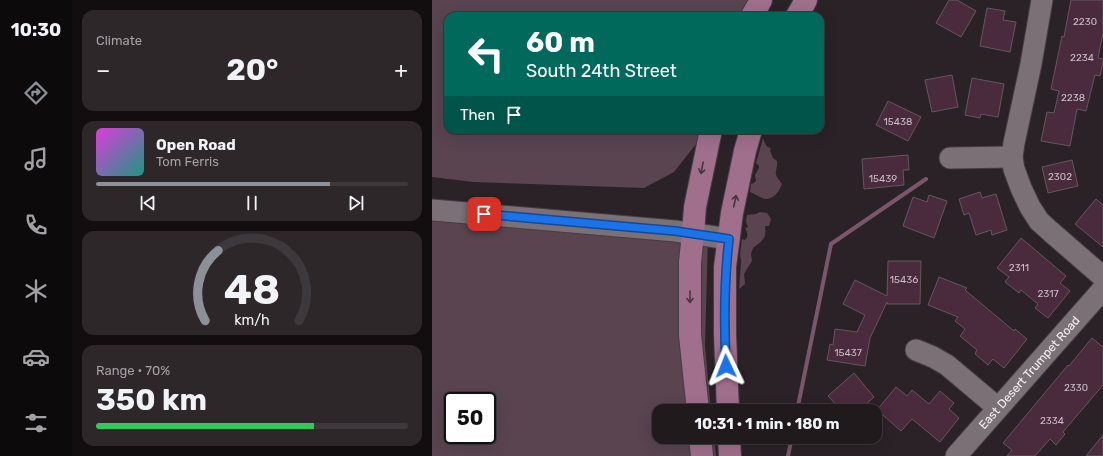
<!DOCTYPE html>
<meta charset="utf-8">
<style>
body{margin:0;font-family:Rubik,sans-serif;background:#2d272a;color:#f1f3f6;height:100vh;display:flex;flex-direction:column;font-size:15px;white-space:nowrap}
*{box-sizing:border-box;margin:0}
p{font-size:13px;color:#a2a1a4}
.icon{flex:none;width:22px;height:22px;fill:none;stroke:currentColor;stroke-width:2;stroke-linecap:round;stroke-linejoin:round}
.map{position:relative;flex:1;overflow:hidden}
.side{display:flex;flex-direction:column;gap:10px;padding:10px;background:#120e10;width:360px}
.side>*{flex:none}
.banner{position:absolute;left:12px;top:12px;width:380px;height:122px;border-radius:12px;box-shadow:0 4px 16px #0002,0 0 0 1px #3d383b;background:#00695c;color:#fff;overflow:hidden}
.speed{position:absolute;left:12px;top:392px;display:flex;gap:8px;font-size:20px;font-weight:700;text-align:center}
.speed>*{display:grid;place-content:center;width:52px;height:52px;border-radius:50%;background:#201a1d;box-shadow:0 4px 16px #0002,0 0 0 1px #3d383b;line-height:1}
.speed .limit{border:2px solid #111;border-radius:6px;background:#fff;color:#111}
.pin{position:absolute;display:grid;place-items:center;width:34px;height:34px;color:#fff;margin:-17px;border-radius:8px;box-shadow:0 2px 6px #0006}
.me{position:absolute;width:44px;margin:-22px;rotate:358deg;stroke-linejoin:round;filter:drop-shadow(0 0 3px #0008)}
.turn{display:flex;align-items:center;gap:14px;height:84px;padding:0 16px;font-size:18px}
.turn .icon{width:52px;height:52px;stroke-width:2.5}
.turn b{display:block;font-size:28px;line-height:34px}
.then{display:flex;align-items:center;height:38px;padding:0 16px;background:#0003;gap:8px;font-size:15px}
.big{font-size:30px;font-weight:700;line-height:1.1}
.side .widget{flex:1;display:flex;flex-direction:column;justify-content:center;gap:6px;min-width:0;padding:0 14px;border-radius:12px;background:#2d272a}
.side .dial{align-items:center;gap:0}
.dial svg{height:104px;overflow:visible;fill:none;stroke:#3d383b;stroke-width:7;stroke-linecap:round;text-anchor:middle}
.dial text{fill:#f1f3f6;stroke:none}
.song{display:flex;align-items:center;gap:12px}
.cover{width:48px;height:48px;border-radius:6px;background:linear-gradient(135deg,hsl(300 70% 55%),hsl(170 70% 35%))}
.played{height:4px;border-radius:2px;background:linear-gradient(90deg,#8c9099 75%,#3d383b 75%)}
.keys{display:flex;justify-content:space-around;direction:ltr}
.heat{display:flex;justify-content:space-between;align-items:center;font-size:22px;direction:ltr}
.charge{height:6px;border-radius:3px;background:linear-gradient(90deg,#34c759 70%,#3d383b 0)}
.trip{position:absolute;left:220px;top:404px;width:230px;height:40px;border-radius:12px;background:#201a1d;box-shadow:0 4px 16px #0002,0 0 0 1px #3d383b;font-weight:700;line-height:40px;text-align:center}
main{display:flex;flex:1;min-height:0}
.menu{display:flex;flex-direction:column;width:72px;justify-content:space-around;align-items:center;background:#0d0a0c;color:#a2a1a4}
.menu .icon{width:28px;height:28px}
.menu .on{color:#8c9099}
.menu b{font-size:18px;color:#f1f3f6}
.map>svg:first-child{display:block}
</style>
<main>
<nav class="menu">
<b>10:30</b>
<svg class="icon on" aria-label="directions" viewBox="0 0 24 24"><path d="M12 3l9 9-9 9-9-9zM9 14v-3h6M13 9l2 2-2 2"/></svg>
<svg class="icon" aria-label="music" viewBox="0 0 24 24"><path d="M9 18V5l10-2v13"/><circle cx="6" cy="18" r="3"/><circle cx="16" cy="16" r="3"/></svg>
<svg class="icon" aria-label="phone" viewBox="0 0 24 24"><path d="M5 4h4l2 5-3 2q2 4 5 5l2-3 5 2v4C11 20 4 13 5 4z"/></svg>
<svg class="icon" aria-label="climate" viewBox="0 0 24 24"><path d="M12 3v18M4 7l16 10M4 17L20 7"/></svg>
<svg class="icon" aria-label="car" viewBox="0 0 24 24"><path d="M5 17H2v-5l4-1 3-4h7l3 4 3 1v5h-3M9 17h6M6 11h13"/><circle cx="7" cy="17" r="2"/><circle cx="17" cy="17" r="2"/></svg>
<svg class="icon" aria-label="filters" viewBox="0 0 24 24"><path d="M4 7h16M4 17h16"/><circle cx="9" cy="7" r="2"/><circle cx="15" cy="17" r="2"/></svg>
</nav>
<section class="side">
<div class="widget"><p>Climate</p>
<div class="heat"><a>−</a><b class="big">20°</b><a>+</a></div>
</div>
<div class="widget">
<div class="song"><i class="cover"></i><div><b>Open Road</b><p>Tom Ferris</p></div></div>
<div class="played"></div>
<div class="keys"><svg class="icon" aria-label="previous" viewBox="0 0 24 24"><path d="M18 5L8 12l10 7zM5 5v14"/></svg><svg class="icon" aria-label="pause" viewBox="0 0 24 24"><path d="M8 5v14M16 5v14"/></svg><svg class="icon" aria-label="next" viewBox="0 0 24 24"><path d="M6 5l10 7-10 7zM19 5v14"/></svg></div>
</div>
<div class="widget dial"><svg viewBox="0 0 100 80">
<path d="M14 69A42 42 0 1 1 86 69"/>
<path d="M14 69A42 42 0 0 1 24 15" stroke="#8c9099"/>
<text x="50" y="56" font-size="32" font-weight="700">48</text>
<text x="50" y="72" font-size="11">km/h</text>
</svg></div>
<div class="widget"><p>Range · 70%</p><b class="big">350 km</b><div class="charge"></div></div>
</section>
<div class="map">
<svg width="671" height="456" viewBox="0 0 671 456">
<rect width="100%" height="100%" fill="#2a2227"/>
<path fill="#594450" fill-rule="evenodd" d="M0,0H321L313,16H16V130H271L268,139L242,172L212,188L41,182L0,177Z
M331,138C333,143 333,147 339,148L338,151L341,158L345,161C346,166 343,171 344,175C345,178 348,181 350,184C347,192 340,202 330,198C326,196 323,194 318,192L319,184L322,183L324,181L323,175L327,168V166L324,163Z
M0,210L276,236L273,346L279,411H227V437H282L284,456H0ZM21,401H55V435H21Z
M328,212L335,213L339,219L337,226H333C335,239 330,241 321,248L319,254L320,261L312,274L313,284L307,289L309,262L308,254L310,239L313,240C317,236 315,232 313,228L316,227L314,222L315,215L324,214Z"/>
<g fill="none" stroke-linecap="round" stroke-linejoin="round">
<path stroke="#7a566b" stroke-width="4" d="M365,411L399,244L494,179
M356,456L360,437"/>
</g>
<path fill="#4a2a3d" stroke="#62585d" d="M517,0H525L544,11L529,37L504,23Z
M639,0H671V33L666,58L671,59V62L668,76L663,75L654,111L645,109L638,146L609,141L615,112L622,113L627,91L619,89L630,36L632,37Z
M555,8L573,11L571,20L584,22L578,52L548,46Z
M520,75L526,107L500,112L493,80Z
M540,78L572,84L566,117L549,114L548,118L533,115Z
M456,101L489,117L476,141L444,125Z
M476,155L477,170H471L472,185L432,189L430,159Z
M640,160L646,186L616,193L610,167Z
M548,192L550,198L564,194L575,230L560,235L559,230L544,235L537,213L532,215L527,199Z
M497,195L515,201L502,238L471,226L481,197L495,202Z
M664,199L671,205V247L643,224Z
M589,238L634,276L628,283L638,291L616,318L603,308L606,304L589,290L587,293L573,282L577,277L565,268Z
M456,261H489L488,304H455V302L438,338L433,366L395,360L398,344L401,345L403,329L425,332L433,315L411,304L423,280L455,296Z
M507,277L535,288L533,290L582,331L583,329L595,339L572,368L561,359L556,365L543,354L545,350L528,336L533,329L523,321L526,317L496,305Z
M660,338L671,347V385L631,432L633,434L624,445L618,439L603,456H575L580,450L571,443L636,365L637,366Z
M422,373L442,397L426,411H410L396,396Z
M464,387L475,396L480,390L497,404L508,391L522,403L517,409L527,418L508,442L480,419L469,431L445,410Z
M671,435V456H654Z"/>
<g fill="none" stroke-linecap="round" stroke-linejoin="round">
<g stroke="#453d42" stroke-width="23">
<g id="minor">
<path d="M610,0L599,64L582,143L580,157L582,169L589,188L598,207L607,221L618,231L671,277"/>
<path d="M518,158L580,157"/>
<path d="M0,210L243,231L297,239"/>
<path d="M484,350L501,357L515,365L566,408"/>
<path id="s1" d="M524,456L671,289"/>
</g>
</g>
<g stroke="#453d42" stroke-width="24">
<path id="major" d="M320,16L329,0
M365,16L374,0
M266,411L258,335V262L261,234L263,207L279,130
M296,411L293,334V267L300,213L313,151L319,130
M268,437L270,456
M297,437L298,456"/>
</g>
<use href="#minor" stroke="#7b7076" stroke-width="21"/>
<use href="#major" stroke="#9f6f8c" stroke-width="22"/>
</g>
<defs><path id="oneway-shaft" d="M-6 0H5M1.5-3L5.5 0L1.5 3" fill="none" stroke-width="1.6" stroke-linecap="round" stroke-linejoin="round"/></defs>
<g stroke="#473540">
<use href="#oneway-shaft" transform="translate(270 168) rotate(101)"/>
<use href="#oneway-shaft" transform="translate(303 201) rotate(-78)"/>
<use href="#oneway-shaft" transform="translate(258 297) rotate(90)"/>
</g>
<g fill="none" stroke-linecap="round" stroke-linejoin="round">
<g stroke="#114b97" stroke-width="10">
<path id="route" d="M52,214L243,231L297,239C292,281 292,323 294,366"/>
</g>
<use href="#route" stroke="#1a73e8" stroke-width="7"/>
</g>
<g text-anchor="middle" stroke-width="4" stroke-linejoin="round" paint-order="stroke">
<g font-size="10" fill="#cbbec6">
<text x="653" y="25">2230</text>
<text x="650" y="61">2234</text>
<text x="641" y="101">2238</text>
<text x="466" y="125">15438</text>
<text x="628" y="180">2302</text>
<text x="451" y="182">15439</text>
<text x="587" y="271">2311</text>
<text x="472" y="283">15436</text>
<text x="616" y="297">2317</text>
<text x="416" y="356">15437</text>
<text x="644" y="391">2330</text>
<text x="620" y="424">2334</text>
</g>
<g font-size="12" fill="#f6f0f3" stroke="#2a2227">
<text dy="4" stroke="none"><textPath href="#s1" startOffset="111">East Desert Trumpet Road</textPath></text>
</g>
</g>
</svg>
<div class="speed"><div class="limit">50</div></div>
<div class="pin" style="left:52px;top:214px;background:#d93025"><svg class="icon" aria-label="arrive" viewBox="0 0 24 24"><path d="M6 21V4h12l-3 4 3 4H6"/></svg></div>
<svg class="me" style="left:294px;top:366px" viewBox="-20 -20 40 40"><path d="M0-17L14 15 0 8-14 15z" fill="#1a73e8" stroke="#fff" stroke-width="4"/></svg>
<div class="trip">10:31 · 1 min · 180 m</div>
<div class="banner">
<div class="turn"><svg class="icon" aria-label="left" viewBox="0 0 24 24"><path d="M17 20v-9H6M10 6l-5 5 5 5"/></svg><div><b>60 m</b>South 24th Street</div></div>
<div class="then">Then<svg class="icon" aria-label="arrive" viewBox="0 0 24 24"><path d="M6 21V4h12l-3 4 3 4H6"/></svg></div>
</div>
</div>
</main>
